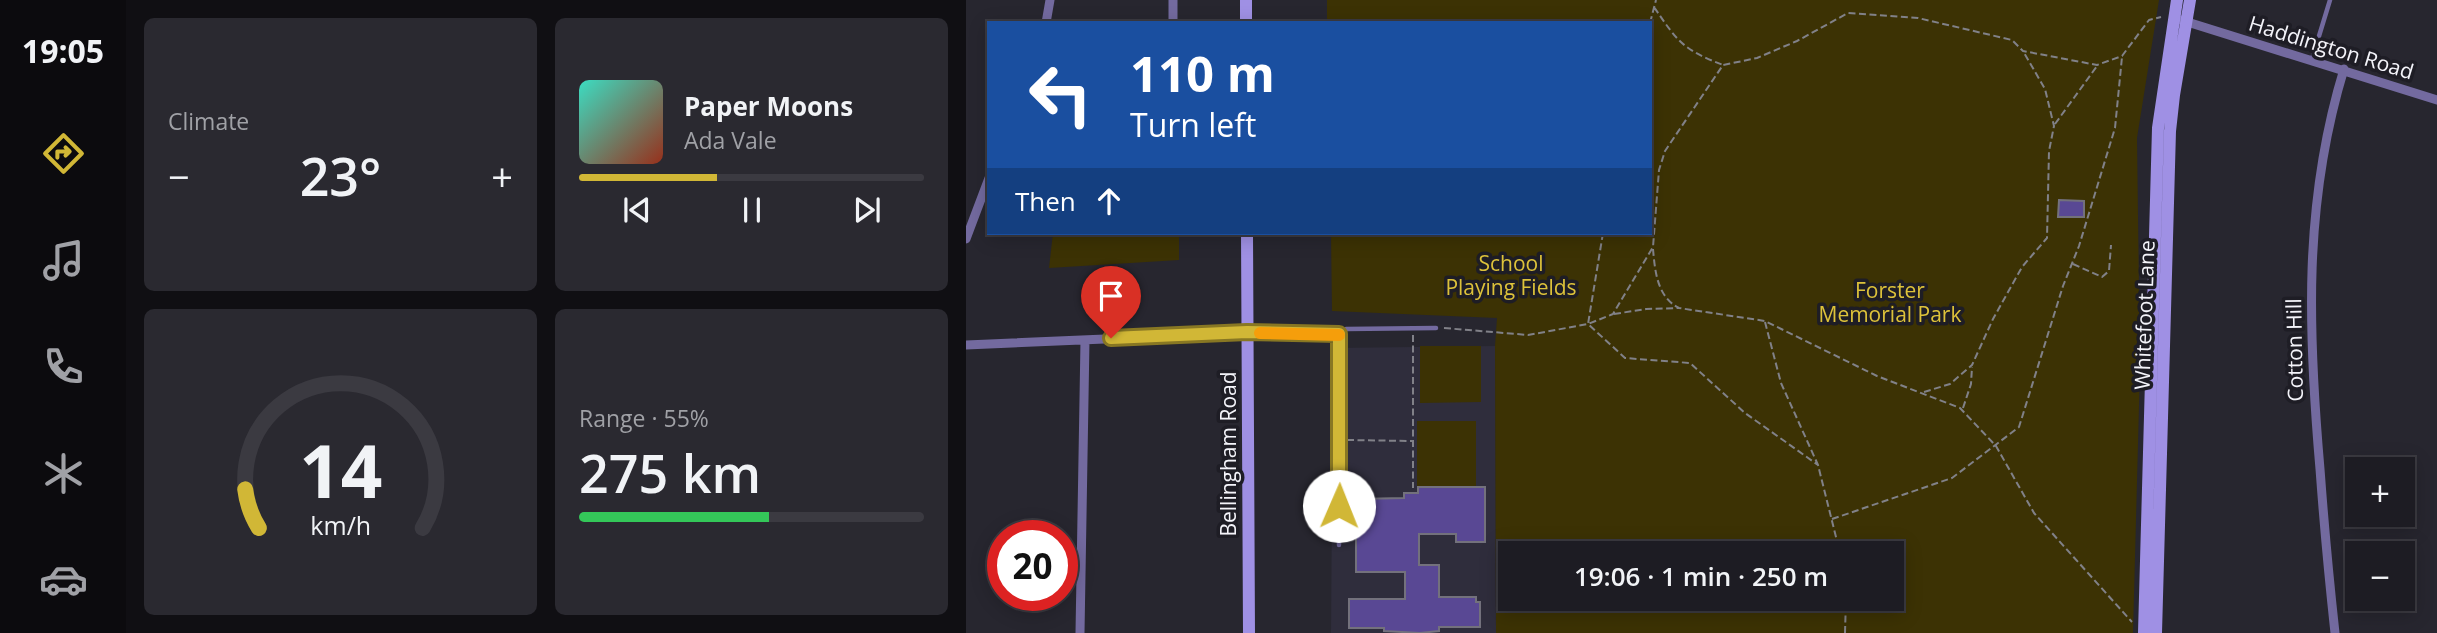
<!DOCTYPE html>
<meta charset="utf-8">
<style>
body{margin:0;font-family:"Open Sans",sans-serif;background:#2a2930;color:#f1f3f6;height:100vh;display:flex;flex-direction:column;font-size:26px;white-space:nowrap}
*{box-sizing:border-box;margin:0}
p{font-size:23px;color:#a0a1a6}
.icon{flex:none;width:38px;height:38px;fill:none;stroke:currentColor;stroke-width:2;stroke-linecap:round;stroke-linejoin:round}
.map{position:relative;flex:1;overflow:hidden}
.details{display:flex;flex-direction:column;gap:18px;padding:18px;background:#100f13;width:840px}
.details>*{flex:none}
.hud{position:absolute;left:21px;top:21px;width:665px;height:214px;border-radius:0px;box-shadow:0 4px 18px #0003,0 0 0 2px #3b3a41;background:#1a4fa0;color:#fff;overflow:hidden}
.fabs{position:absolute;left:1379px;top:457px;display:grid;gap:14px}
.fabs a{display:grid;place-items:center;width:70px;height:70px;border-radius:0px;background:#1d1c23;box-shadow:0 4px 18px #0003,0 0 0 2px #3b3a41;font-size:35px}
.speed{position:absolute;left:21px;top:520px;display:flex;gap:14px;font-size:35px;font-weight:700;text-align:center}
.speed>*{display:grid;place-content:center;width:91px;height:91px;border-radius:50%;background:#1d1c23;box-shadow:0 4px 18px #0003,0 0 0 2px #3b3a41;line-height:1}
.speed .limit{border:10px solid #d22;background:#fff;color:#111}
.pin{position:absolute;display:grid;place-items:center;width:60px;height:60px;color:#fff;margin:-72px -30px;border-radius:50% 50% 50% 0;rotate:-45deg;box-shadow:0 0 7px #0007}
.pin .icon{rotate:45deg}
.me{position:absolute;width:77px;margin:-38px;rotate:1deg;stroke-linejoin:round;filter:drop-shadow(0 0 5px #0008)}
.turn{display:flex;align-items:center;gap:24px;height:147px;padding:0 28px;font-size:32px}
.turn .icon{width:91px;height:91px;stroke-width:2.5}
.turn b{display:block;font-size:49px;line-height:60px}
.then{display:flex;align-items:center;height:66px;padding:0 28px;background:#0003;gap:14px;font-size:26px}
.big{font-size:52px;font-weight:600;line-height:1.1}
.details .widget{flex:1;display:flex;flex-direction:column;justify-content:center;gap:10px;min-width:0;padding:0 24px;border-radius:10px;background:#2a2930}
.details .dial{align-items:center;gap:0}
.dial svg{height:182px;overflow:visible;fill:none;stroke:#3b3a41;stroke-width:7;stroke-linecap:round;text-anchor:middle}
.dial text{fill:#f1f3f6;stroke:none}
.song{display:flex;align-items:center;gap:21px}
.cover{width:84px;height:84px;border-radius:10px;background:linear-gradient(135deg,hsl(170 70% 55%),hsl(10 70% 35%))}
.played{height:7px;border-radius:4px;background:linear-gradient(90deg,#d1b736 40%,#3b3a41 40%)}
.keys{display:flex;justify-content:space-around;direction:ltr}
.heat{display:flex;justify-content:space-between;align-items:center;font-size:38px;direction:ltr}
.charge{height:10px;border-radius:5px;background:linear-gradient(90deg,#34c759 55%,#3b3a41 0)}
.details .tiles{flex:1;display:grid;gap:18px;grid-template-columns:repeat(2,1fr)}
.trip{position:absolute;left:532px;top:541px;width:406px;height:70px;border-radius:0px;background:#1d1c23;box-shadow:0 4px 18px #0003,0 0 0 2px #3b3a41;font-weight:600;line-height:70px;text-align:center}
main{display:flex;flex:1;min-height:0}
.tab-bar{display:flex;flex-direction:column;width:126px;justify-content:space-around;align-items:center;background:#0c0b0e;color:#a0a1a6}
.tab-bar .icon{width:49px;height:49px}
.tab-bar .current{color:#d1b736}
.tab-bar b{font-size:32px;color:#f1f3f6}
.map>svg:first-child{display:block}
</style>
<main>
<nav class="tab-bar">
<b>19:05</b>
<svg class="icon current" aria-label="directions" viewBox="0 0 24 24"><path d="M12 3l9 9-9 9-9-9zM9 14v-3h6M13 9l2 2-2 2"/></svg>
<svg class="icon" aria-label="music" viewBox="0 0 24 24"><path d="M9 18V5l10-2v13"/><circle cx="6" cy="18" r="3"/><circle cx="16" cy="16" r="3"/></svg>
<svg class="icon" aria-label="phone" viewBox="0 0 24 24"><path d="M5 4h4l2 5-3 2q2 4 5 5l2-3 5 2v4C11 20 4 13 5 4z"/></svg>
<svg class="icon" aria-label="climate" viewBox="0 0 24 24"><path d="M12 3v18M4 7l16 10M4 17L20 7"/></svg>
<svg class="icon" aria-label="car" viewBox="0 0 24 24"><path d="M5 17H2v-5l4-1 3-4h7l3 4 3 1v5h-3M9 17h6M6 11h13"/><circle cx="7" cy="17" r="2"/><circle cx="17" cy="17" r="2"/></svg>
</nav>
<section class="details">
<div class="tiles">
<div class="widget"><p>Climate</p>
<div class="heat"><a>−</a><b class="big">23°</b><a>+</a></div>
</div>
<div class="widget">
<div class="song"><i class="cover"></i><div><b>Paper Moons</b><p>Ada Vale</p></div></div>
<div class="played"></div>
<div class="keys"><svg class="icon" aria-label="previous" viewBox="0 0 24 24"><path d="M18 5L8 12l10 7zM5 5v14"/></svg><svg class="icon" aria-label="pause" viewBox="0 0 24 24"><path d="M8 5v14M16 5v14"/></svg><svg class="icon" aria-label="next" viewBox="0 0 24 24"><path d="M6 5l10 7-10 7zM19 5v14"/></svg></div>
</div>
<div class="widget dial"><svg viewBox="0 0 100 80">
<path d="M14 69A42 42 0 1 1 86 69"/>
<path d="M14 69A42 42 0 0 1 8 52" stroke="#d1b736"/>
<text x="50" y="56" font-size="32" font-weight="700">14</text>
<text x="50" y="72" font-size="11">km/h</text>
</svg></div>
<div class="widget"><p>Range · 55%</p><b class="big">275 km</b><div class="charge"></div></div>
</div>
</section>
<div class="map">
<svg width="1471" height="633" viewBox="0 0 1471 633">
<rect width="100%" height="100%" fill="#27262f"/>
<path fill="#2f2d3c" d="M529,346L530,633H365L367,348Z"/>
<path fill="#3c3204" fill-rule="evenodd" d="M361,0H1193L1171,138L1174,368L1167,633H530L529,346L531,318L366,311L365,233H684V23H361ZM544,553H926V598H544Z
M87,233H213V260L83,268Z
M454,346H515V402L454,403Z
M451,421H510V487H451Z"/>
<path fill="#594894" stroke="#73717c" stroke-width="2" d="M1093,200L1118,201V217H1092Z
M452,487H519V542H490V534H453V565H473V597H510V602H514V627H473V631L454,633L418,631V628H383V599H439V572H390V499L438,498V493H452Z"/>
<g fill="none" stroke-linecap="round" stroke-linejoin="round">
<path stroke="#818188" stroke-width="2" stroke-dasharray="7 3.5" stroke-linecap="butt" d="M688,7C712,42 716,49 757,65
M684,23L690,0
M1089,124L1131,66
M637,233L622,324L659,358L724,363L779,413L852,465
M687,249C689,271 691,297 713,308L799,321L911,376L994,408L1030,446L1068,513L1166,622
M1107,264L1136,277L1143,271L1145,245
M648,314L680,309L713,308
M799,322L815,383L852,465L874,553
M478,328L562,335L622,324L647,314L687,247L693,170L699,151L757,65L791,58L831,41L882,13L952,18L1046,40L1057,51L1131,65L1156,56L1183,20L1195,17
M447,335V488
M958,392L984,384L1006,365L1027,319L1056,267L1081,238L1083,151L1088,126L1079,89L1057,51
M997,408L1005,384L1006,367
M381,440L446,441
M866,519L986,478L1053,427L1097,286L1113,246L1149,128L1156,57
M879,633L880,598"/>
<path stroke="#736a9f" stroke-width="4.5" d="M1346,59L1364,0
M282,333L374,334L380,329L470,328
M373,545L374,334"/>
<path stroke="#736a9f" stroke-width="9" d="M207,0V23
M1215,20L1471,100
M80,23L84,0
M0,239L23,178
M0,345L281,333
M114,633L119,340
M1369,633C1363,578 1358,524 1354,469C1342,331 1337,203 1378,69"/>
<path stroke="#9f90e4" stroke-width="12" d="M280,0V23
M281,233L283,633
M1178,633L1192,128L1211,0
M1190,633L1204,131L1208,95L1224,0"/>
</g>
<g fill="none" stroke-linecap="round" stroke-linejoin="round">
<g stroke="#887723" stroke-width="18">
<path id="route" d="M145,338L281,332L373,334V506"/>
</g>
<use href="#route" stroke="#d1b736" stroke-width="12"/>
<path stroke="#f59e0b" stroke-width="12" d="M294,333L373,335"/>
</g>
<g text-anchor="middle" stroke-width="7" stroke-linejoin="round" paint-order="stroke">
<g font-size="21" fill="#f4f4fa" stroke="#1e1d25">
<text transform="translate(1365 48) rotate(17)" y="7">Haddington Road</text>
<text transform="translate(1179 315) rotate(-88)" y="7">Whitefoot Lane</text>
<text transform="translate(1329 350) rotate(-91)" y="7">Cotton Hill</text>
<text transform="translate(263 454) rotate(-90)" y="7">Bellingham Road</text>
</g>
<g font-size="21" fill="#ddc23a" stroke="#1e1d25">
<text x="545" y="271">School<tspan x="545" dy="24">Playing Fields</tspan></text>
<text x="924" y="298">Forster<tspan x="924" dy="24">Memorial Park</tspan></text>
</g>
</g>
</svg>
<div class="fabs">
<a>+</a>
<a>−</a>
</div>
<div class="speed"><div class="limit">20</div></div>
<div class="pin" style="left:145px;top:338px;background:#d93025"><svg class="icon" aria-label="arrive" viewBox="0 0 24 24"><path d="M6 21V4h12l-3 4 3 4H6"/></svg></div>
<svg class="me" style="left:373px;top:506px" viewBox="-20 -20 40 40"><circle r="19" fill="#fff"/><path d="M0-13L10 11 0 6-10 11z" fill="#d1b736"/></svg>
<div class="trip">19:06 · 1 min · 250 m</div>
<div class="hud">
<div class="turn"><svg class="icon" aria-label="left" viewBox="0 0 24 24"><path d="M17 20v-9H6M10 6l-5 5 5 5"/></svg><div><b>110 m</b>Turn left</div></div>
<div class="then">Then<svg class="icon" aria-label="ahead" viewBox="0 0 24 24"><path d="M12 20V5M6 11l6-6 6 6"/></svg></div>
</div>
</div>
</main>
